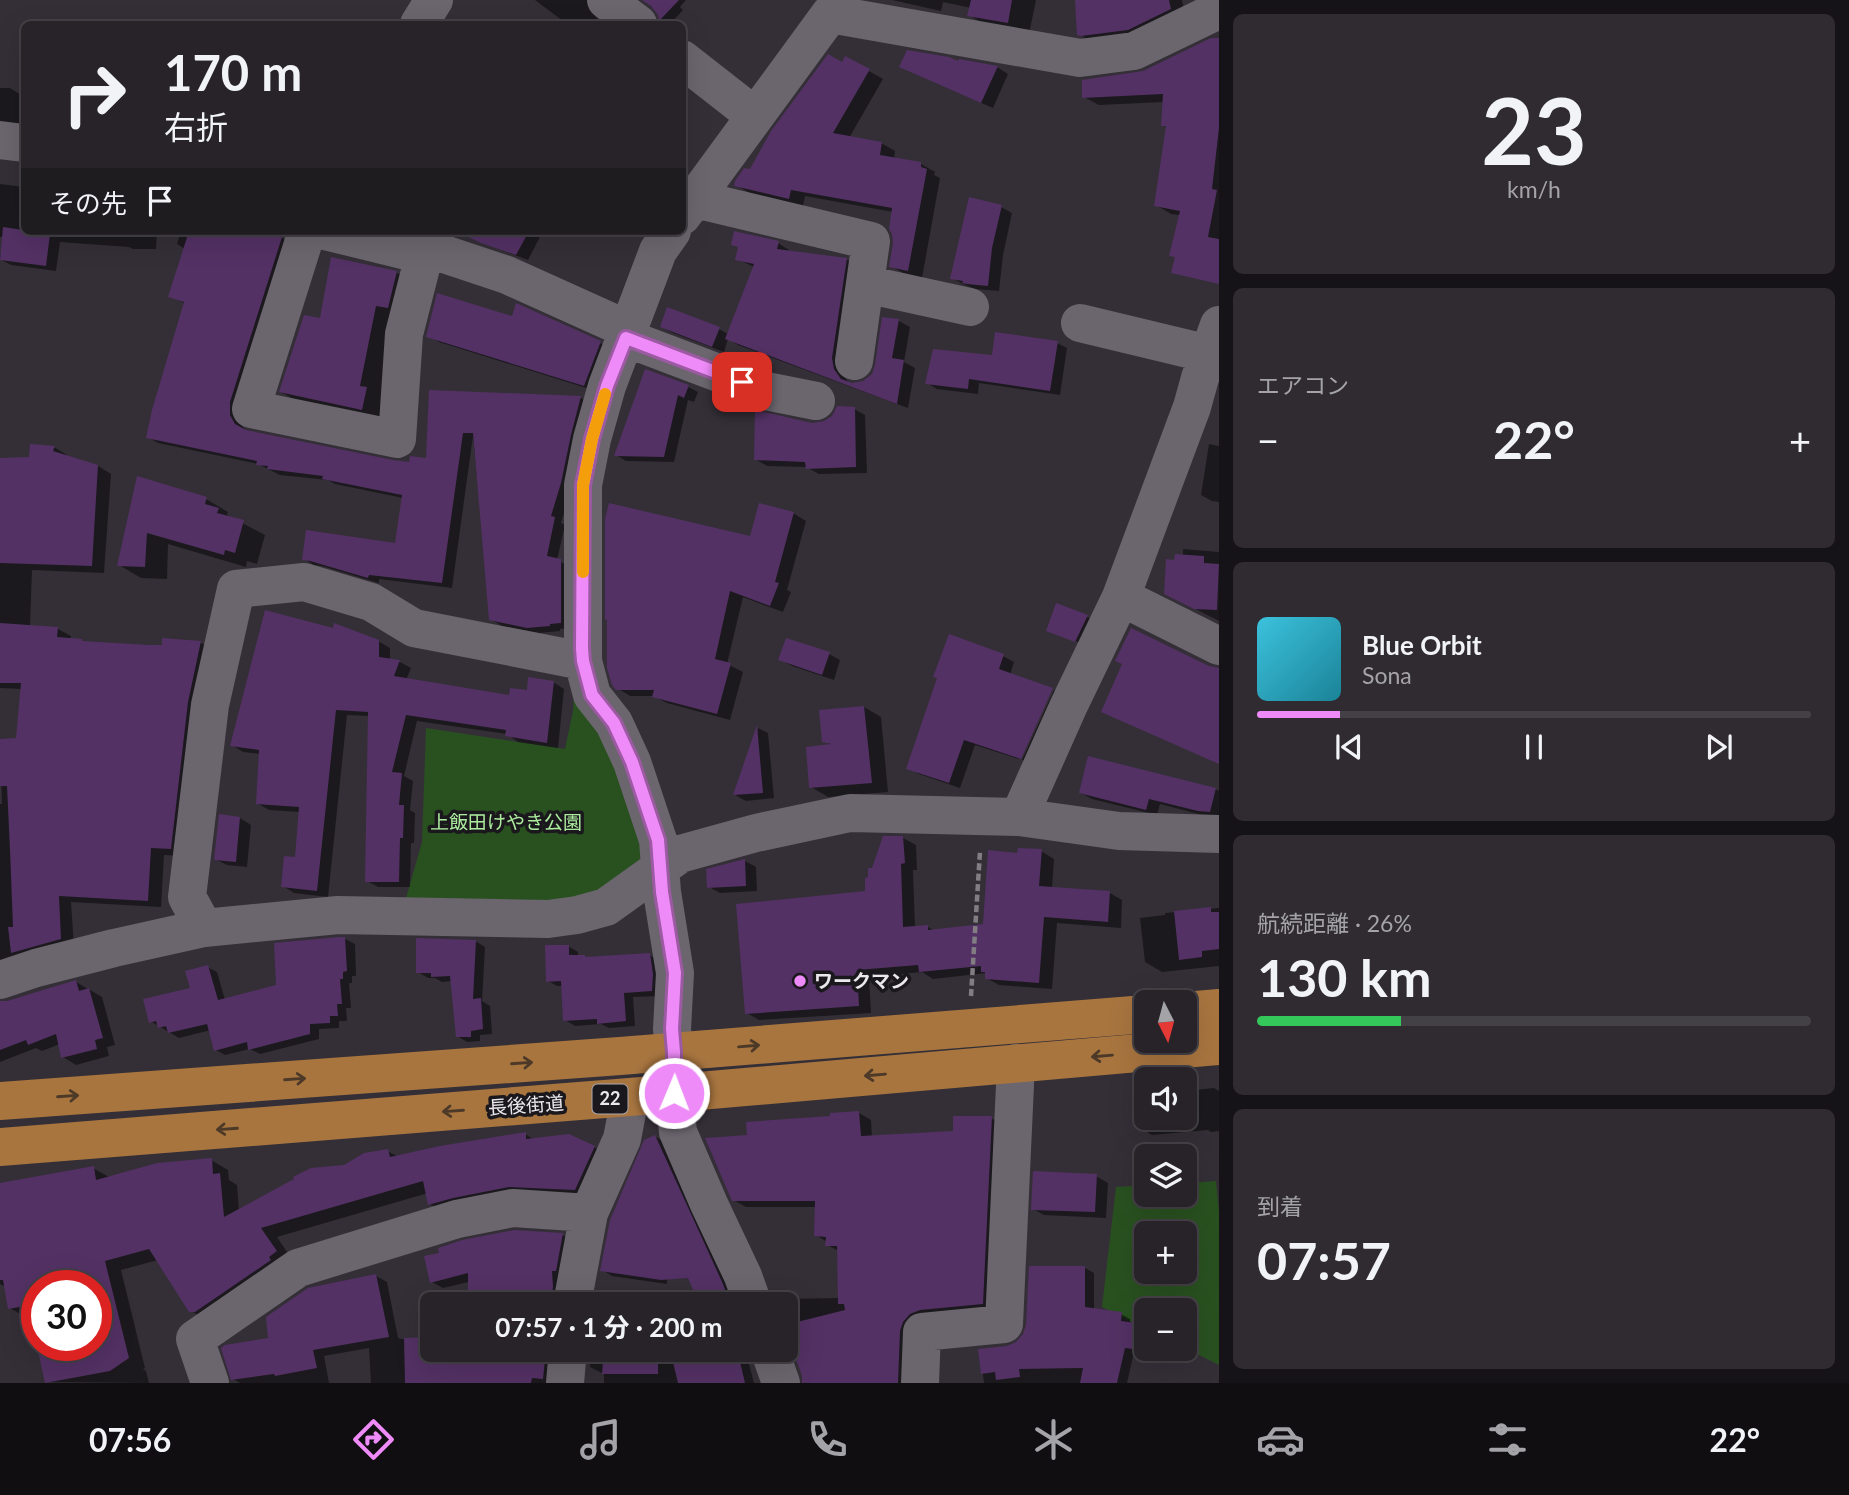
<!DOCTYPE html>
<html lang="ja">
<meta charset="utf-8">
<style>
body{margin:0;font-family:Lato,"Noto Sans JP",sans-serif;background:#2f2b31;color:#f1f3f6;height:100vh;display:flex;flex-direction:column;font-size:26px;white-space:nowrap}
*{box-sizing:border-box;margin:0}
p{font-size:23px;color:#a4a4a8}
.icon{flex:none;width:38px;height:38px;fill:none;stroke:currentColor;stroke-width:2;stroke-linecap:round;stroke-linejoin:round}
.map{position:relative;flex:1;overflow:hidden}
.drawer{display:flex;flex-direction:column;gap:14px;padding:14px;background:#151317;width:630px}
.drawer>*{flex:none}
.banner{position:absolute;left:21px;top:21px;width:665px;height:214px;border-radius:10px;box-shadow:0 7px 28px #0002,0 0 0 2px #434046;background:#272329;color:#f1f3f6;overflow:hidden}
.needle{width:46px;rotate:174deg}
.controls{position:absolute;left:1134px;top:990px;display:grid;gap:14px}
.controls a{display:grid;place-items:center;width:63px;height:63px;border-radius:10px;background:#272329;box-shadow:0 7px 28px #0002,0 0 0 2px #434046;font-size:35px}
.speed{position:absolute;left:21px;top:1270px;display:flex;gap:14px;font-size:35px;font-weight:700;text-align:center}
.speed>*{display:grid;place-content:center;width:91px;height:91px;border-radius:50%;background:#272329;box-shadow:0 7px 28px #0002,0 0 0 2px #434046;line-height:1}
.speed .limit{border:10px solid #d22;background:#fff;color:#111}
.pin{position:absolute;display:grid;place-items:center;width:60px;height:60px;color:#fff;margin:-30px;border-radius:14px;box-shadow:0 4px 10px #0006}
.me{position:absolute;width:77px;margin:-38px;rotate:1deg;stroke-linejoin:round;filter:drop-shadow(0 0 5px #0008)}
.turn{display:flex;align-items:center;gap:24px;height:147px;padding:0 28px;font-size:32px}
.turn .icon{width:91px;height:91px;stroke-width:2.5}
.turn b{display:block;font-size:49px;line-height:60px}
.then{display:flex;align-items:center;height:66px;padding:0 28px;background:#0003;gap:14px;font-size:26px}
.big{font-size:52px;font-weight:700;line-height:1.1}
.drawer .tile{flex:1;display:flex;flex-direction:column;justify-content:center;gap:10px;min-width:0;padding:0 24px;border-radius:10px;background:#2f2b31}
.drawer .dial{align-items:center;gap:0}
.dial b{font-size:91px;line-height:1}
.song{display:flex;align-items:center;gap:21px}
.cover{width:84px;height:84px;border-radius:10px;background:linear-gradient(135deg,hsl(190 70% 55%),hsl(190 70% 35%))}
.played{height:7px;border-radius:4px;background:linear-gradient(90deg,#ee8bf8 15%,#434046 15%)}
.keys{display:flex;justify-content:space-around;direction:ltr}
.heat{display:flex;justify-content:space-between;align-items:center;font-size:38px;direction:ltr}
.charge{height:10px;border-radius:5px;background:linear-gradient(90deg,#34c759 26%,#434046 0)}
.trip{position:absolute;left:420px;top:1292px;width:378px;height:70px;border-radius:10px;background:#272329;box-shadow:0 7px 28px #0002,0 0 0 2px #434046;font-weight:700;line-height:70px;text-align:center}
.tabs{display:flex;height:112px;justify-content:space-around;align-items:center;background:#100e10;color:#a4a4a8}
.tabs .icon{width:49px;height:49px}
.tabs .on{color:#ee8bf8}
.tabs b{font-size:32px;color:#f1f3f6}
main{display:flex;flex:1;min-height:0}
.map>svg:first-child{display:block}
</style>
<main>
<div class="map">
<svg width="1219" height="1383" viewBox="0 0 1219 1383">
<rect width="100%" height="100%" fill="#342f37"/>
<path fill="#295120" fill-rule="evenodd" d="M575,672L655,858L593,896L553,904L406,898L422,842L426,728L565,749L573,711Z
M1216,1181L1219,1211V1365L1185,1348V1311H1146V1329L1102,1307L1116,1187L1146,1185V1195H1185V1183ZM1146,1234H1185V1272H1146Z"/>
<path fill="#0007" d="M535,0H594L593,4L595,16L602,24H564L562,23L563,21Z
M645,0H686L680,7L683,10L670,24L661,19L659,14Z
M892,0H1036L1029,34L991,28L969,15L971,8L943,2L941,11Z
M1077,0H1182L1185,17L1093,43L1079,34Z
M1211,40H1219V278L1189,275L1180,215L1171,214L1156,205L1168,128L1163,125L1164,102L1099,105L1084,97L1144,73Z
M846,58L883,79L849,138L881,143L895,151L894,159L921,164L935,172L934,175L940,178L922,278L905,274L891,266L894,243L893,212L805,196L803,206L750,193L736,185L750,171L843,64Z
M960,64L997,67L1008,74L993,108L913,73Z
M0,88H10L21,95V125L0,126Z
M0,184L24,187V231H157L156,249H133L129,247L60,242L56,271L11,265L0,259L3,237H0Z
M1001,207L1012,213L1003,255L999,291L975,289L963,284L952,278Z
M181,231H259L282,238L292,244L240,422L246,432L411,464L428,460L430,391L581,398L591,404L571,490L561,523L565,525L557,560L571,567V628L560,629V631L539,633L502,626L491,619L473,436L452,588L379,579V583L322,566L314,565L304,559L397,545L403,498L335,484L328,480L280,475L258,464L158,443L148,437L186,304L170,296L185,249L177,244Z
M475,231H543L528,260L483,243Z
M634,231H650L647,237Z
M778,243L789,250V252L846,259L857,266L843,365L845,378L850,384L863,383L872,376L877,365L884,319L899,321L910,327L904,362L915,368L908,408L738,345L728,339L724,352L673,333L662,327L719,329L728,334L754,267L737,259L740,248L733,244Z
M332,259L397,273L428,291L394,426L313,410L281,392L321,320Z
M428,336L600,343L611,349L596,391L439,342Z
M1057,343L1067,348L1060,395L979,383L978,394L937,389L927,383Z
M646,371L688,387L698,392L694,402L688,400L674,462L626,461L616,455Z
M854,409L865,415L867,473L819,474L806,467L767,466L755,459L812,424L824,423Z
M1209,444L1219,446V502L1212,501L1201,495Z
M54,447L67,455L66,457L98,466L111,474L104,573L32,570L30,626L58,629L71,636L70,640L85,643L163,646L164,640L201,643L213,650L183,856L164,855L161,907L71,902L74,946L0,970V804H2L0,741L17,740L22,689L0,688V459L30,458Z
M139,479L206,499L228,512L227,515L265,535L257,564L247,561L246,567L168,544L167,579L141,578L119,565Z
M793,513L806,521L787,590L791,592L783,612L743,597L727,664L743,672L730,720L667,703L654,696H630L617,688L752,538Z
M1183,549L1219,552V621L1176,599V562L1183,557Z
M1057,605L1092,619L1081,643L1053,633Z
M378,641L390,648V661L400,662L411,668L406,680L511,697L528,692L553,682L564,689L558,748L518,742L507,734L417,721L404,776L413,781L410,810L415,813L414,843H411L410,887H378L367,881L370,716L347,715L328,897L294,893L283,886L296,859L301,812L269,810L257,803L260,754L243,752L232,745Z
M829,654L840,660L834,680L792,666L781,660Z
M1003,656L1014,662L1010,675L1051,689L1019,759L975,745L960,788L919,774L908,768Z
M1054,690L1063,696L1033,764L1022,760Z
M864,707L881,717L888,792L828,797L811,787L833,746L824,741Z
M758,728L768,733L774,798L746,801L735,795Z
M1215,789L1219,791V817H1210L1160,804L1157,815L1092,799L1081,793Z
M240,818L251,825L247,867L227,865L215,859Z
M903,838L916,845L917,870H913L915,928L928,927L935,931L985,926L1019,854L1041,851L1054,859L1052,889L1110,893L1122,900L1121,928L1057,923L1052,989L999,985L986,978L987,973L933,979L922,972L869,977L871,1013L759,1020L747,1013L867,893L873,870Z
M745,861L756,867L757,891L720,893L709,887Z
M1219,908V966L1162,972L1145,962L1140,918L1165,915V913Z
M345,939L355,944L356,976H352V983H349L351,1008H346L347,1021H339V1028L319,1029V1039L260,1054L250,1049L225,1055L216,1050L211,1030L179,1038L150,1021L192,989L207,967L217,972L225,1000L278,986Z
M475,941L485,947L482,1001L490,1006L492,1034L480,1035V1041L467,1042L457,1036L453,981L442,982L435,978H428L418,972Z
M568,946L578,952V957L587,958L649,955L659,960L661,996L633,997L635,1026L609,1028L601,1024L575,1026L565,1020L563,986H557L548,981Z
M76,982L102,997L115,1045L107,1047L109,1056L76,1065L63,1057L60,1044L42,1051L36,1048L0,1062V1003Z
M1214,1088L1219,1091V1131L1211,1132L1208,1130L1152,1135L1141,1129L1138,1096L1146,1095V1118H1185V1091Z
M859,1113L871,1120L872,1137L955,1132L991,1118L1003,1125L995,1310L933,1316L910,1383H807L790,1335L786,1332V1304H780V1299L839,1298V1251L827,1245V1242L816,1235V1207H746L733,1200L749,1136Z
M525,1134L535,1140L594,1147L611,1157L592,1199L446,1213L430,1204L428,1193L277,1237L293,1261L208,1321L191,1311L158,1260L121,1270L145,1368L143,1369L146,1371L149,1383L46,1382L39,1346H96V1286H37V1333L34,1316L27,1318L10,1308L6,1287L0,1284V1185L93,1168L111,1178L211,1160L228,1170L229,1180L237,1185L239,1211L345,1166L387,1151L399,1157Z
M656,1137L666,1143L733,1294L703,1290L667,1223V1284L612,1276L602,1270L645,1141Z
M1096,1176L1108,1183L1106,1218L1044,1215L1033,1209Z
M562,1235L574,1241L562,1304H470L469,1282L443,1288L432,1282Z
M1085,1268L1094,1273V1310L1121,1314L1130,1319V1324L1136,1325L1145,1330L1142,1353L1134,1352L1127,1383H984L980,1350L1007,1347L1017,1343Z
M376,1276L387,1282L398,1338L401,1339H432V1349H559L555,1383H371L369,1348L324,1356L329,1383H240L233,1379L270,1340Z
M591,1349H668L674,1355L697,1349H745L754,1383H604V1374L590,1367Z"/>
<path fill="#533164" d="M642,0H679L659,21L658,15L651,6Z
M971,0H1012L1008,23L967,16Z
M1075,0H1169L1171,9L1128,30L1081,36L1077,35Z
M1211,38H1219V128L1212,189L1217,190L1208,237L1219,239V284L1171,273L1175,257L1169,256L1180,211L1154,206L1166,126H1161L1163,94L1082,98V80L1143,71Z
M907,50L949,57L958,61L959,59L998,66L981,103L899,67Z
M828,54L842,62L845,56L870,69L833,133L882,142L880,155L921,162V167L927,169L908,271L889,267L893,243L892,234L889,229L892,208L791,190L789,199L734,186L735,181L744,168L750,169L771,131Z
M969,197L1002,205L992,248L988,286L967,284L962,283L963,281L950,279Z
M3,227L50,234L46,266L0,260Z
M189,231H265L282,237L230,402V415L235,424L246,430L393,460L409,462L410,456L426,458L429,390L581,396L571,435L561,483L551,516L555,517L547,556L561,559V623L550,624V626L527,628L489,620L473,433H463L442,583L369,575L368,578L310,561L302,560L306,530L395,543L402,495L322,479L323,476L267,469L268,466L256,465L257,461L146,438L152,410L184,302L168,297Z
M456,231H529L516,255L481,243Z
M734,231L779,241L777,249L847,258L832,358L834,369L841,379L852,383L863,381L872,374L875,365L882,317L899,319L892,358L904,360L897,404L725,339L754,264L735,260L738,247L731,245Z
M331,257L397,271L388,308L376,306L360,386L367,387L362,410L279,392L304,315L320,318Z
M437,293L512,316L516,303L601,341L584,386L426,337Z
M667,307L720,327L712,347L660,327Z
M995,332L1058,341L1050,391L969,379L968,389L925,384L933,349L992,355Z
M645,369L689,385L684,398L678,395L664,457L614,456Z
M837,406L855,407L856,467L806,469L805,462L754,460L755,410L812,423L824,421L832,416Z
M30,444L55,446L53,451L98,465L92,566L0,563V458L29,457Z
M137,476L207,497L205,504L219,508L217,513L244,520L235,553L225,550L224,555L147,533L145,567L117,566Z
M609,503L750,536L759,503L794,512L775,582L779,583L770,606L730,591L715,659L731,663L717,714L652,697L654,690H616L612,685L607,668V619L605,620V519Z
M1175,554L1204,556V563L1219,564L1217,610L1194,609L1164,594L1166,559L1174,560Z
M1056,603L1088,615L1075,642L1046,631Z
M265,610L333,628L334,623L379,640V657L400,660L394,676L509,695L510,688L527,690L528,677L554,681L547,743L505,736L506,730L406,715L392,772L402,773L399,805H404L403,838H400L399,882H365L368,712L336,710L317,891L281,887L284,856L295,857L299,807L256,804L259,750L230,746Z
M0,623L58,627L57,637L82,639V641L148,645H162V638L201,641L188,702L171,849L151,848L148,901L59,896L61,939L11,953L8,927H13L10,850L7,786H0V739L16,738L21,683H0Z
M1131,628L1209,666L1219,668V764L1101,712L1122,664L1115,661Z
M949,634L1004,654L999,669L1053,688L1021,759L964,740L949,783L906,769L937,678L933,677Z
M786,638L830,652L822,675L778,660Z
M864,706L872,783L809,788L806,747L831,744L822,742L819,710Z
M757,725L763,793L733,795Z
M1088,756L1216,788L1210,812L1198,811L1149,799L1146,810L1079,793Z
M219,814L240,817L236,862L214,860Z
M883,836H903L905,863L901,864L903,927L928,925V930L983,924L988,850L1017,853L1018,848L1042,849L1039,886L1110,891L1108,922L1044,917L1039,983L985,979V972H981V966L919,972L918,965L857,970L859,1006L745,1014L736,904L865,891V878L868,877V868H872Z
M745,859L746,886L707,888L706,869Z
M1211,907V912H1219V949L1202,951V957L1179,960L1174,911Z
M339,937H345L347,971L343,972V979H340L342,1004H337L338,1016H330V1023L310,1024V1034L248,1050L247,1042L214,1051L207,1024L168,1033L166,1026L158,1028L156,1021L149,1023L143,999L190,988L185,971L208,965L218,1000L276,985L274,943Z
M416,938L476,940L473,999L481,998L483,1029L471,1031V1037H456L450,976L431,977V973H416Z
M545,945H569V955H585V957L650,953L653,974L652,991L624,993L626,1021L597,1024V1019L563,1021L561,981L546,982Z
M76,980L79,991L89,988L103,1038L95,1040L97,1049L61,1058L56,1034L28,1045L26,1040L0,1050V1001H7Z
M859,1111L861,1136L953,1131V1116H992L983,1304L920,1310L910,1314L903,1322L900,1331L898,1383H802V1376L792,1348L789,1324L845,1310L844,1304H838L837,1246H825L826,1237L814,1236L815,1201H732L705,1138L747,1135L746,1122L830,1116V1113Z
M526,1132V1139L569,1134L595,1146L575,1190L509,1187L453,1198L428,1205L423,1181L261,1228L277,1251L269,1257L271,1260L195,1312H189L149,1249L105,1261L129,1358L110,1371L45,1383L37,1346H96V1286H37V1304L8,1309L3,1280H0V1183L94,1166L96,1180L157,1163L212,1158L213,1174L220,1173L224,1217L294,1179L293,1177L311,1168L344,1165L364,1153L388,1149L390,1157L440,1146Z
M655,1135L723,1284L730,1304H699L688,1278L661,1280L600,1271L610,1220L644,1140Z
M1033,1171L1097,1174L1095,1212L1031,1210Z
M514,1230L563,1233L556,1271H552L553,1287L551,1304H468V1273L430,1283L424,1256L439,1253L438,1248L462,1240Z
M1029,1266H1085V1307L1122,1312L1121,1321L1136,1323L1133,1349L1125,1348L1117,1383H1080L1083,1368L1019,1369L1020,1377L996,1380L995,1372L981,1374L978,1349L1007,1346L1016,1342L1023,1334L1026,1325Z
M376,1274L389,1337L313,1350L317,1368L275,1376L274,1374L231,1380L221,1348L225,1345L268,1338L266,1317L308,1288Z
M432,1337V1349H546L543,1379L532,1378L531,1383H405L404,1338Z
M604,1349H658V1374H602Z
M690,1349H737L745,1383H678L671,1354Z"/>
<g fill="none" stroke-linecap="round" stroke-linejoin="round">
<path stroke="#817d83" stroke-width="4.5" stroke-dasharray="7 3.5" stroke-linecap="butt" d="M971,996L980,851"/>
<path stroke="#6b656e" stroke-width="38" d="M606,0L638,24
M419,24L434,0
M682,59L755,116
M0,140L24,143
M695,199L871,241L854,361
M682,216L830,14L1080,58L1134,51L1219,10
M307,231L251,409L397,439L404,334L426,248
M325,231L407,251L426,248L507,275L629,330
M672,231L658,251L607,386L592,439L583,485V661L592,695L614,723L632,762L658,840L662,892L675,973L672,1029L674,1052V1093L678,1132L709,1204L743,1276L753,1304
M865,284L970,307
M1080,323L1209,354
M626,338L766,391L816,401
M1121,597L1219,646
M1019,817L1069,705L1121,597L1192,407L1200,378L1219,325
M204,928L187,897L210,705L236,589L304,582L371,602L414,628L583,661
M0,980L36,968L114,948L204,928L338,915L548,919L577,915L606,907L680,854L756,833L850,813L1019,817L1119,831L1219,834
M572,1304L589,1213L622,1139L630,1097
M769,1349L781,1383
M210,1383L195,1339L298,1268L457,1219L513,1208L589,1213
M565,1383L568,1349
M920,1383L922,1332L1004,1324L1016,1063"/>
<path stroke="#a8753f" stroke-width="38" d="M1185,1011L1219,1008
M0,1101L620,1056L1146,1014
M0,1147L630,1097L1219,1046"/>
</g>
<defs><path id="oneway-shaft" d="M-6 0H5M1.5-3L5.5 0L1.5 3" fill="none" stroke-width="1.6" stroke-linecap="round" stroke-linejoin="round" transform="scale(1.75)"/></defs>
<g stroke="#4c3928">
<use href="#oneway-shaft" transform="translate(749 1046) rotate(-5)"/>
<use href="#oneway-shaft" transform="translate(1102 1056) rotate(175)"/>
<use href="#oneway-shaft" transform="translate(522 1063) rotate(-4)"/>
<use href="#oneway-shaft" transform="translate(875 1075) rotate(175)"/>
<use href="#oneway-shaft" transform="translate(295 1079) rotate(-4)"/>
<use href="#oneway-shaft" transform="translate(68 1096) rotate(-4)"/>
<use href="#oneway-shaft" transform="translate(453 1111) rotate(176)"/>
<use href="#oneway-shaft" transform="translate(227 1129) rotate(176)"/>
</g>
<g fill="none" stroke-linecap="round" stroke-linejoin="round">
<g stroke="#9b5aa1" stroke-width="18">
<path id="route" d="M674,1093V1052L672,1029L675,973L662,892L658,840L632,762L614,723L592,695L583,661L582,648L583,485L592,439L607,386L626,338L742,382"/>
</g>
<use href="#route" stroke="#ee8bf8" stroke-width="12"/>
<path stroke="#f59e0b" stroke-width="12" d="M583,572V485L592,439L605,394"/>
</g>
<circle fill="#ee8bf8" stroke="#1a181c" stroke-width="2.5" cx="800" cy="981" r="7"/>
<g text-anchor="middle" stroke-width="7" stroke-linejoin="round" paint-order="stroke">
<rect fill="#1a181c" stroke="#acaaae" stroke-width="2" x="592.5" y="1084.5" width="35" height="29" rx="5"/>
<g font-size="18" font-weight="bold" fill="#ebe8ed">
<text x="610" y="1105">22</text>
</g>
<g font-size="19" fill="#acec9e" stroke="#1a181c">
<text x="506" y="829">上飯田けやき公園</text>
</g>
<g font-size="19" font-weight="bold" fill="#ebe8ed" stroke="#1a181c" text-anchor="start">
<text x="814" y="988">ワークマン</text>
</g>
<g font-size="19" fill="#ebe8ed" stroke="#1a181c">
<text transform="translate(526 1105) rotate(-4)" y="7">長後街道</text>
</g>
</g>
</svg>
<div class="controls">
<a><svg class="needle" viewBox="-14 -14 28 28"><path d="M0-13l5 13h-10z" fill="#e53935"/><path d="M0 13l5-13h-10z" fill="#a4a4a8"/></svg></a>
<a><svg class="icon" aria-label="sound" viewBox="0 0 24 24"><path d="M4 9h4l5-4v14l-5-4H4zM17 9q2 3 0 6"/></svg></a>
<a><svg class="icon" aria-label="layers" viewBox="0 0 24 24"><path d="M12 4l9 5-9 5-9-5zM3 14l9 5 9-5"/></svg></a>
<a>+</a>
<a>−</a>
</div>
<div class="speed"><div class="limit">30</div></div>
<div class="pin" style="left:742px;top:382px;background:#d93025"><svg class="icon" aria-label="arrive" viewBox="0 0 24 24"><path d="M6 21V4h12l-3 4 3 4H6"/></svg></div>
<svg class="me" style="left:674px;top:1093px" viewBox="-20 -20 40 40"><circle r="17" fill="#ee8bf8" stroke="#fff" stroke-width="3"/><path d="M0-11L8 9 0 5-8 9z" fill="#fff"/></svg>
<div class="trip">07:57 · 1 分 · 200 m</div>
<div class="banner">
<div class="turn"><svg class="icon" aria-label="right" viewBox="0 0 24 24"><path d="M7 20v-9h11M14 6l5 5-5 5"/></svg><div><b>170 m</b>右折</div></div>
<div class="then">その先<svg class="icon" aria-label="arrive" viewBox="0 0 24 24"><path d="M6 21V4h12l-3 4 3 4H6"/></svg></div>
</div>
</div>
<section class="drawer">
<div class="tile dial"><b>23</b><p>km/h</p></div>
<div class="tile"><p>エアコン</p>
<div class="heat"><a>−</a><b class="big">22°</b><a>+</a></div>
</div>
<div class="tile">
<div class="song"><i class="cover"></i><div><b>Blue Orbit</b><p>Sona</p></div></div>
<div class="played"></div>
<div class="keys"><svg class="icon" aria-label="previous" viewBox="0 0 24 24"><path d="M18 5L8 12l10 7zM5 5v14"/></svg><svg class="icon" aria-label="pause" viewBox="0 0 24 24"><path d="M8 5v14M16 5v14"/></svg><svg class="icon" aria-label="next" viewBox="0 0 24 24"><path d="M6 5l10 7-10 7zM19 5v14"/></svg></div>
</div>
<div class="tile"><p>航続距離 · 26%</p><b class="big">130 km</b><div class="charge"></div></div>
<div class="tile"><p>到着</p><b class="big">07:57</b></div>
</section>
</main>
<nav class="tabs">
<b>07:56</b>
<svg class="icon on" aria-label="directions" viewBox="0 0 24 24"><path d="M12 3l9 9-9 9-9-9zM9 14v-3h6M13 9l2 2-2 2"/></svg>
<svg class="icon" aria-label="music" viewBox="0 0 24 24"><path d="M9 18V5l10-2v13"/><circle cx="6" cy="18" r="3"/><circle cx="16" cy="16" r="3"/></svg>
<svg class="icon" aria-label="phone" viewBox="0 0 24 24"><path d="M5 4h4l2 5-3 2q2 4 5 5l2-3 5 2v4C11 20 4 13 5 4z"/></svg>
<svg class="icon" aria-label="climate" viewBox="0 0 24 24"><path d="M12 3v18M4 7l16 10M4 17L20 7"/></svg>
<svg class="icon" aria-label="car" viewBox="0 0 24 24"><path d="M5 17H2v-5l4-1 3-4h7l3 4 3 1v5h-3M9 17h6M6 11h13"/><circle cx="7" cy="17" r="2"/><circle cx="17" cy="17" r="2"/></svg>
<svg class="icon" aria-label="filters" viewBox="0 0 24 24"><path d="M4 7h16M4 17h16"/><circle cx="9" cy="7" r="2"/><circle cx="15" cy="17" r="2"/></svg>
<b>22°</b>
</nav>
